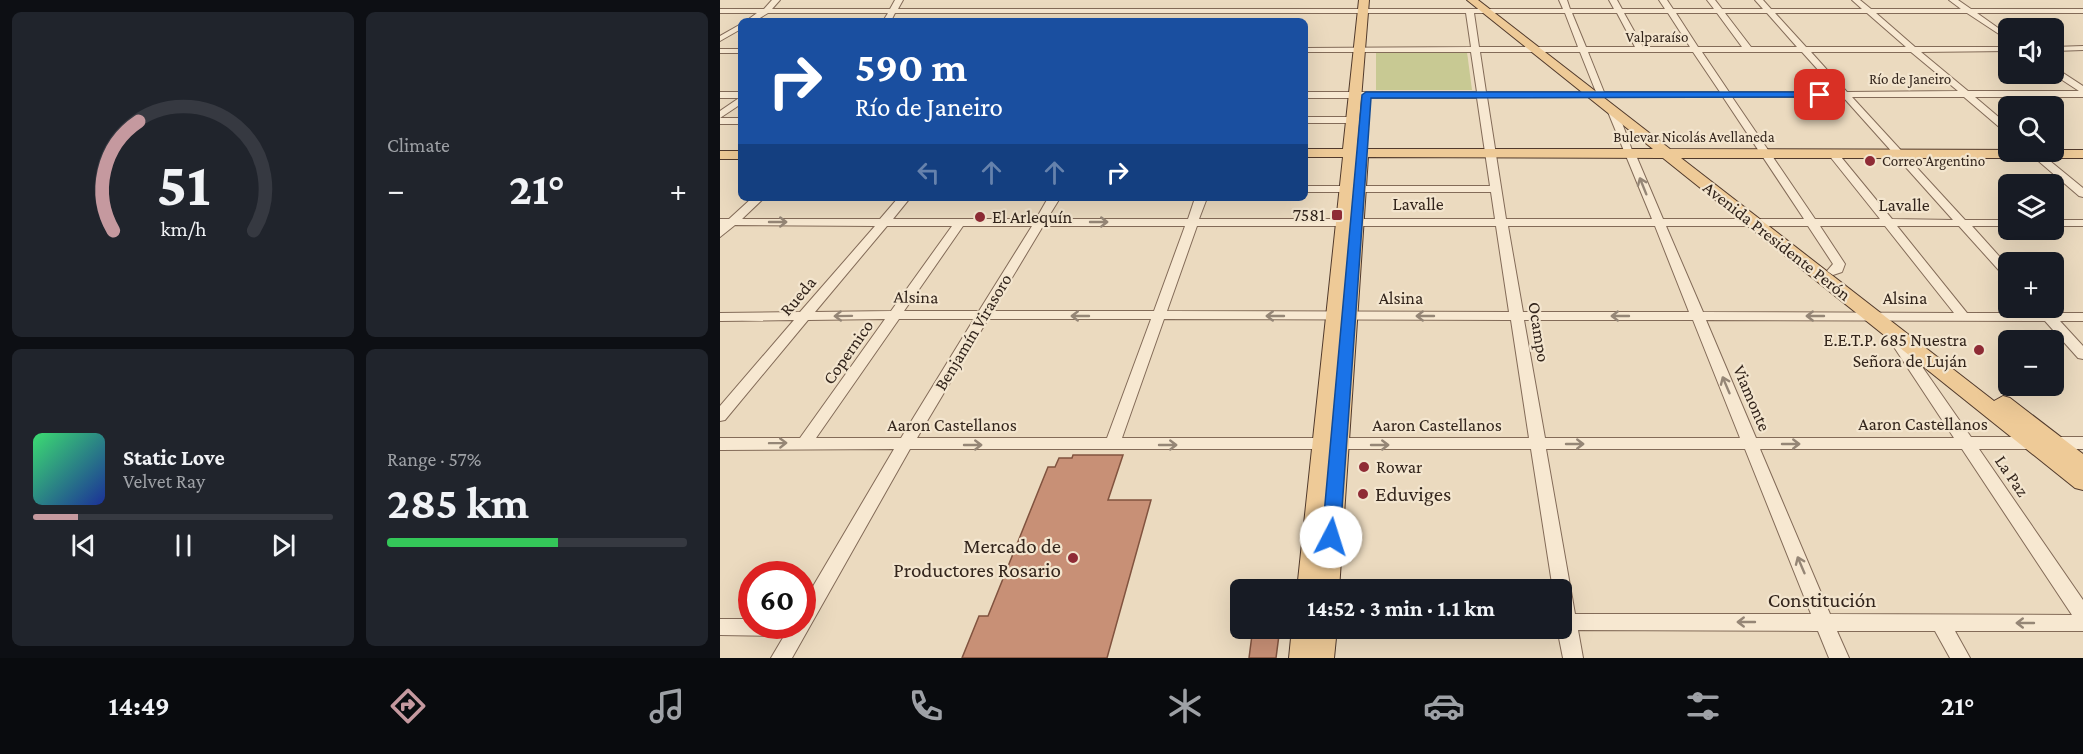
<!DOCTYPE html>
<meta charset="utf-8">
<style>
body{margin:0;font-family:"Crimson Pro",serif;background:#20242c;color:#f1f3f6;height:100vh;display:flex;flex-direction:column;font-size:22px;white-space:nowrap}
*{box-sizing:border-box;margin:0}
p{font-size:20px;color:#9ea1a6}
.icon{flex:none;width:33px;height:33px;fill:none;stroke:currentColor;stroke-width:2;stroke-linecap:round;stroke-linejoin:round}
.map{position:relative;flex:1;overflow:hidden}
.sheet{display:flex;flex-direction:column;gap:12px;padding:12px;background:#0d0f14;width:720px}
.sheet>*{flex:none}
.banner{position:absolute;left:18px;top:18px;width:570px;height:183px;border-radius:9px;box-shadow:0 6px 24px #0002;background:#1a4fa0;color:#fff;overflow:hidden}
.buttons{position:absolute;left:1278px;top:18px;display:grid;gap:12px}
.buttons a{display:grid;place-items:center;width:66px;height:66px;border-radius:9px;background:#171b24;box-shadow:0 6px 24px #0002;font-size:30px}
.speed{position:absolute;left:18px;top:561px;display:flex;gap:12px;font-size:30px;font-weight:700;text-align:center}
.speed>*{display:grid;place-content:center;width:78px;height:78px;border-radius:50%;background:#171b24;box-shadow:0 6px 24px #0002;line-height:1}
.speed .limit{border:9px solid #d22;background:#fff;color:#111}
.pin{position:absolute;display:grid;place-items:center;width:51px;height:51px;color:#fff;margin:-26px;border-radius:12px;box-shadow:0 3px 9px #0006}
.me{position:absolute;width:66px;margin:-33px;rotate:5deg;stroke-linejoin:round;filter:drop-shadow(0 0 4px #0008)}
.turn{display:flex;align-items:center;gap:21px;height:126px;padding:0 18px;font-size:27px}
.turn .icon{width:78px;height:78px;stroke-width:2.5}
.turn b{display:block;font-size:42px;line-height:51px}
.lanes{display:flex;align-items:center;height:57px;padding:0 18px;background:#0003;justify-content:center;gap:30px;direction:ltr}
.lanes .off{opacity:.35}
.big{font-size:45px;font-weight:700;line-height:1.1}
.sheet .widget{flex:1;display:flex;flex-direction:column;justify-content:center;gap:9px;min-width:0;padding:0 21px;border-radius:9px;background:#20242c}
.sheet .dial{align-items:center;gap:0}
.dial svg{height:156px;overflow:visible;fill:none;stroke:#363941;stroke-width:7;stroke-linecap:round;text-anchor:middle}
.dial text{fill:#f1f3f6;stroke:none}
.song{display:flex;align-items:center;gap:18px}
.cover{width:72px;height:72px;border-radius:9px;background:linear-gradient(135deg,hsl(140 70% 55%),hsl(230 70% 35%))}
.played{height:6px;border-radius:3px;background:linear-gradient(90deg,#c5999f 15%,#363941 15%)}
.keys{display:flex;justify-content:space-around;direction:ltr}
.heat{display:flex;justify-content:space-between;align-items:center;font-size:33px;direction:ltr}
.charge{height:9px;border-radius:4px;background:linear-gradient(90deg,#34c759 57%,#363941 0)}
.sheet .tiles{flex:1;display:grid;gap:12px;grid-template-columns:repeat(2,1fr)}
.trip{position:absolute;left:510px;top:579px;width:342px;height:60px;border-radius:9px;background:#171b24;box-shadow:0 6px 24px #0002;font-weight:700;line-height:60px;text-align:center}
.dock{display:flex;height:96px;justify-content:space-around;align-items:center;background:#090b0e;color:#9ea1a6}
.dock .icon{width:42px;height:42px}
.dock .selected{color:#c5999f}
.dock b{font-size:27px;color:#f1f3f6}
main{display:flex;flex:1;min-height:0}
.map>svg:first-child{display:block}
</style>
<main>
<section class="sheet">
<div class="tiles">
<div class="widget dial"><svg viewBox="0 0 100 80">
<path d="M14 69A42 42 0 1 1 86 69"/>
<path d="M14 69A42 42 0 0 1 27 13" stroke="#c5999f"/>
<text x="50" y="56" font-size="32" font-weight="700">51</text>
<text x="50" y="72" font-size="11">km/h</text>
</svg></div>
<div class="widget"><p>Climate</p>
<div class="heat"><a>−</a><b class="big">21°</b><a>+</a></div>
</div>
<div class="widget">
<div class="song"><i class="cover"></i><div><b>Static Love</b><p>Velvet Ray</p></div></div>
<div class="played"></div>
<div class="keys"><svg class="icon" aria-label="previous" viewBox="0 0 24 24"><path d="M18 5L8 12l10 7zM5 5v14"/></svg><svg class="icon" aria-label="pause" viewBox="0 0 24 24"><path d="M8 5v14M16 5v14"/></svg><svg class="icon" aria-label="next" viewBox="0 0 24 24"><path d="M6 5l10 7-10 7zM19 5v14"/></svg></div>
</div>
<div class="widget"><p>Range · 57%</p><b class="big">285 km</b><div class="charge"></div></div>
</div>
</section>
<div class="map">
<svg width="1363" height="658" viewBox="0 0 1363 658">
<rect width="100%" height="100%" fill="#ebdabf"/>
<path fill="#c8c993" d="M660,52H747L752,90H656V53Z"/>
<path fill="#c89076" stroke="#81533f" stroke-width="1.5" d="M353,455H403L388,500H431L387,658H242L259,616H268L328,467H335L339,458H352Z
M532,635H559L556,658H529Z"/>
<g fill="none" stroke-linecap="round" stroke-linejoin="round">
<g stroke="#836b58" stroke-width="2">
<path id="minor" d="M52,0H60L52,9H170L175,0H183L178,9H843L839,0H847L850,9H894L889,0H897L902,9H945L939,0H947L953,9H994L987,0H995L1002,9H1043L1035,0H1043L1051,9H1142L1132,0H1140L1151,9H1241L1229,0H1238L1251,9H1363V13H1257L1288,35V40L1247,13H1156L1195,47H1288V51L1201,52L1248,91H1359L1333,74L1334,67L1363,86V97H1255L1288,125V133L1285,132L1244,97H1132L1245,220H1288V226H1252L1288,266V277L1284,276L1239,226H1177L1247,313H1318L1319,309L1324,308L1332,313H1363V321H1340L1363,346V359L1358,358L1325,321L986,320L1036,438H1234L1168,338L1175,334L1180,335L1251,437H1363V449H1259L1363,600V631H1235L1250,658H1230L1215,631H1117L1129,658H1109L1098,631L858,630L863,658H843L837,628H842V590H833L811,449H190L72,658H51L64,636L0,635V619H32V626H82V605L174,449L0,450V438H80L165,319L88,320L5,420L0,421V406L74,320L0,321V313L80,312L155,226L15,225L0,237V219H9L32,198H44L22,219H160L178,198H190L173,219H316L328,198H340L327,219H468L475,198H487L479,219H775L771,192H639L634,189L639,186H770L757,98H585V92H757L751,52H585V48L751,47L746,13H175L171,21H163L168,13H48L35,21H26L37,13H0V9H44ZM754,13H845L858,47H759ZM852,13H897L915,47H866ZM904,13H948L970,47H923ZM956,13H997L1022,47H978ZM1005,13H1047L1077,47H1031ZM1055,13H1147L1186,47H1086ZM760,52H860L876,92H766ZM868,52H973L1000,92H884ZM982,52H1082L1118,92H1009ZM1091,52H1191L1238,91L1127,92ZM767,97H1003L1084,219H943L915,153L912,150L898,112L893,109L888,112L932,219H786ZM1012,97H1123L1233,220L1172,219L1117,152L1113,151L1108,154L1160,219H1095ZM167,226H232L171,311L95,312ZM243,226H312L259,311H184ZM323,226H465L434,311H272ZM477,226H776L789,312L447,311ZM788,226H935L969,312H803ZM946,226H1088L1113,264L1107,271L1113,275L1122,272L1125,264L1100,226H1165L1234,313L983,312ZM179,319H254L181,438H96ZM268,319H431L387,438H197ZM444,319L791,320L809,438H402ZM804,320H973L1020,438H825ZM826,449H1025L1091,614H855ZM1040,449H1242L1352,615L1110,614Z
M21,24V29L0,41V36Z
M1363,46V50L1334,51V47Z
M0,49H21V53H0Z
M0,92H21V104L0,118V111L19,98H0Z
M585,117H633L638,120L633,123H585Z
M0,118H21V124H0Z
M1308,152H1319L1363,188V197L1359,196Z
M585,186H626L631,189L626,192H585Z
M1334,220H1363V226H1334Z"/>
</g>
<g stroke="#513a2c" stroke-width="2">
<path id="major" d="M639,0H649L637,149H933L747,0H758L950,149L1363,150V158H961L1274,401L1283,396L1290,398L1363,454V490L1355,488L943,158L648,157L619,590H577L623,157H585V149H623Z
M0,151H21V159H0Z
M572,628H617L614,658H569Z"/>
</g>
<use href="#minor" fill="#f7e8d1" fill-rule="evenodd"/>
<use href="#major" fill="#eeca97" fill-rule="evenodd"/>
</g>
<defs><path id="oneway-shaft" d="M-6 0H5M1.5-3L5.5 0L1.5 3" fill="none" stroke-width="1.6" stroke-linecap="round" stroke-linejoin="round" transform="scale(1.5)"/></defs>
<g stroke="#958676">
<use href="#oneway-shaft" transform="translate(923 186) rotate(-112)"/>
<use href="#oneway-shaft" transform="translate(58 222)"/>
<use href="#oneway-shaft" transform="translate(379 222)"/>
<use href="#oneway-shaft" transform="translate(123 316) rotate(179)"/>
<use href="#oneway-shaft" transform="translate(360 316) rotate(180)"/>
<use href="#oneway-shaft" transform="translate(555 316) rotate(180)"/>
<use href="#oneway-shaft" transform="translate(705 316) rotate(-180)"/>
<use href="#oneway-shaft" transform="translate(900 316) rotate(-180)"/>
<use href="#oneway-shaft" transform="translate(1095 316) rotate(-180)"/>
<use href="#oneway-shaft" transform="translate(1006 385) rotate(-113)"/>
<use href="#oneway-shaft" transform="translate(58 443) rotate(-1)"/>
<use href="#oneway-shaft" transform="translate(855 444)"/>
<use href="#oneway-shaft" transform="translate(1071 444)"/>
<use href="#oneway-shaft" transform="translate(253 445)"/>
<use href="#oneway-shaft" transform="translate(448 445)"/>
<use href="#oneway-shaft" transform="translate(660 445)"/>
<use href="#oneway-shaft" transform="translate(1081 565) rotate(-113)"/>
<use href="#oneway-shaft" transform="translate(1026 622) rotate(-180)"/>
<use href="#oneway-shaft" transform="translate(1305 623) rotate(-180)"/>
</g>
<path fill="#1a73e8" stroke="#114b97" stroke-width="1.5" d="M646,92H1100L1105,95L1100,97L651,98L620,537L617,542L611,544L605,542L602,537L642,95Z"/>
<g fill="#8f2b35" stroke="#f3e5ce" stroke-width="2">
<circle cx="1150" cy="161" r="6"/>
<rect x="611" y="209" width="12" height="12" rx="3"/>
<circle cx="260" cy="217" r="6"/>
<circle cx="1259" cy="350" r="6"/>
<circle cx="644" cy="467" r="6"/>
<circle cx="643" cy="494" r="6"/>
<circle cx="353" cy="558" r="6"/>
</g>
<g text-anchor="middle" stroke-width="4.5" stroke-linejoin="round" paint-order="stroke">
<g font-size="15" fill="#33251c" stroke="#f3e5ce">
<text x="937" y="42">Valparaíso</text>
<text x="1190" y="84">Río de Janeiro</text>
<text x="974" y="142">Bulevar Nicolás Avellaneda</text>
</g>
<g font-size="15" fill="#33251c" stroke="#f3e5ce" text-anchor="start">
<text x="1162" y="166">Correo Argentino</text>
</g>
<g font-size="18" fill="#33251c" stroke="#f3e5ce">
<text x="698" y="210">Lavalle</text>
<text x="1184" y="211">Lavalle</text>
<text transform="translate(1057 241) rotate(38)" y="6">Avenida Presidente Perón</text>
<text transform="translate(78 296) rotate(-50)" y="6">Rueda</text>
<text transform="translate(196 297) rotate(1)" y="6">Alsina</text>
<text x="681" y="304">Alsina</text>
<text x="1185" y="304">Alsina</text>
<text transform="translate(253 332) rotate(-59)" y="6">Benjamín Virasoro</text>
<text transform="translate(819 332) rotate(81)" y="6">Ocampo</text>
<text transform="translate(128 352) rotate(-55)" y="6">Copernico</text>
<text transform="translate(1032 398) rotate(67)" y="6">Viamonte</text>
<text x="1203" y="430">Aaron Castellanos</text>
<text x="232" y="431">Aaron Castellanos</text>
<text x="717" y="431">Aaron Castellanos</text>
<text transform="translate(1292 476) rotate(56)" y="6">La Paz</text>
</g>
<g font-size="18" fill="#33251c" stroke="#f3e5ce" text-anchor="end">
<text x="605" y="221">7581</text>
<text x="272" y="223" text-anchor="start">El Arlequín</text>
<text x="1247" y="346">E.E.T.P. 685 Nuestra<tspan x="1247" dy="21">Señora de Luján</tspan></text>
<text x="656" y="473" text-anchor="start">Rowar</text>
</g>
<g font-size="21" fill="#33251c" stroke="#f3e5ce" text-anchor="start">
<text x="655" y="501">Eduviges</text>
<text x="341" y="553" text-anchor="end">Mercado de<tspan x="341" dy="24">Productores Rosario</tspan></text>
</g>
<g font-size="21" fill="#33251c" stroke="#f3e5ce">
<text x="1102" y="607">Constitución</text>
</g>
</g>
</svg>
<div class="buttons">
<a><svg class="icon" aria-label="sound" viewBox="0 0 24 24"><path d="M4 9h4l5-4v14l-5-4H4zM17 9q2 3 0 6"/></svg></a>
<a><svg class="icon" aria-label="search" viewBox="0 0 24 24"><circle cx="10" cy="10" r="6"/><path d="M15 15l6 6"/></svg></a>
<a><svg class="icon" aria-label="layers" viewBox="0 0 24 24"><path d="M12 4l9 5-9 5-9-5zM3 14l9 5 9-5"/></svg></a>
<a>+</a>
<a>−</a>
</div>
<div class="speed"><div class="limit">60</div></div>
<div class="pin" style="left:1100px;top:95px;background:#d93025"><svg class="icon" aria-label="arrive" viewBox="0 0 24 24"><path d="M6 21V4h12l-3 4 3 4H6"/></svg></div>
<svg class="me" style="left:611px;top:537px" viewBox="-20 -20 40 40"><circle r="19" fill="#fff"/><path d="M0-13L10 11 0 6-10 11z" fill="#1a73e8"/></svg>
<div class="trip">14:52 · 3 min · 1.1 km</div>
<div class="banner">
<div class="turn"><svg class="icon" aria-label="right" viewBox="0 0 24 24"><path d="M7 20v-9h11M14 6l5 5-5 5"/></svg><div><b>590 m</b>Río de Janeiro</div></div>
<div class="lanes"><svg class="icon off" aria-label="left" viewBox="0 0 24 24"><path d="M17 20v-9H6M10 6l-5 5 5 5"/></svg><svg class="icon off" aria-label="ahead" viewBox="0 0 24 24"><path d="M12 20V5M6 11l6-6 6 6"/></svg><svg class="icon off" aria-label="ahead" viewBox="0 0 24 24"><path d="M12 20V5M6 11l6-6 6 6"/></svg><svg class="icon" aria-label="right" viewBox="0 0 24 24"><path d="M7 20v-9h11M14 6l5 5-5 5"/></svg></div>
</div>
</div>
</main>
<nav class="dock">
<b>14:49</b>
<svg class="icon selected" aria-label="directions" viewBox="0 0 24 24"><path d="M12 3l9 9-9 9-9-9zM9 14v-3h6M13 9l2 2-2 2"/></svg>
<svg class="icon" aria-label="music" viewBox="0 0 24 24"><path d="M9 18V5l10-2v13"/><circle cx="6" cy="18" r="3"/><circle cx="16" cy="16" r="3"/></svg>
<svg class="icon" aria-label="phone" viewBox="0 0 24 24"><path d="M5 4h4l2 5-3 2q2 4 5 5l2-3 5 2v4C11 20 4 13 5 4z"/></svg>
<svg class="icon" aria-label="climate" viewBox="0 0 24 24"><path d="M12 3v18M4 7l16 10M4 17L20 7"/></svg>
<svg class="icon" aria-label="car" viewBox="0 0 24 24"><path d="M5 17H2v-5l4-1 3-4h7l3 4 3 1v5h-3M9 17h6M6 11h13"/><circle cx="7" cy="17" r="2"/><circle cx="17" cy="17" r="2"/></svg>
<svg class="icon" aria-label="filters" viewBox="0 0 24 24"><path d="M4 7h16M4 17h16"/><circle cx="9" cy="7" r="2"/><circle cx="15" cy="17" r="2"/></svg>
<b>21°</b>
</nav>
